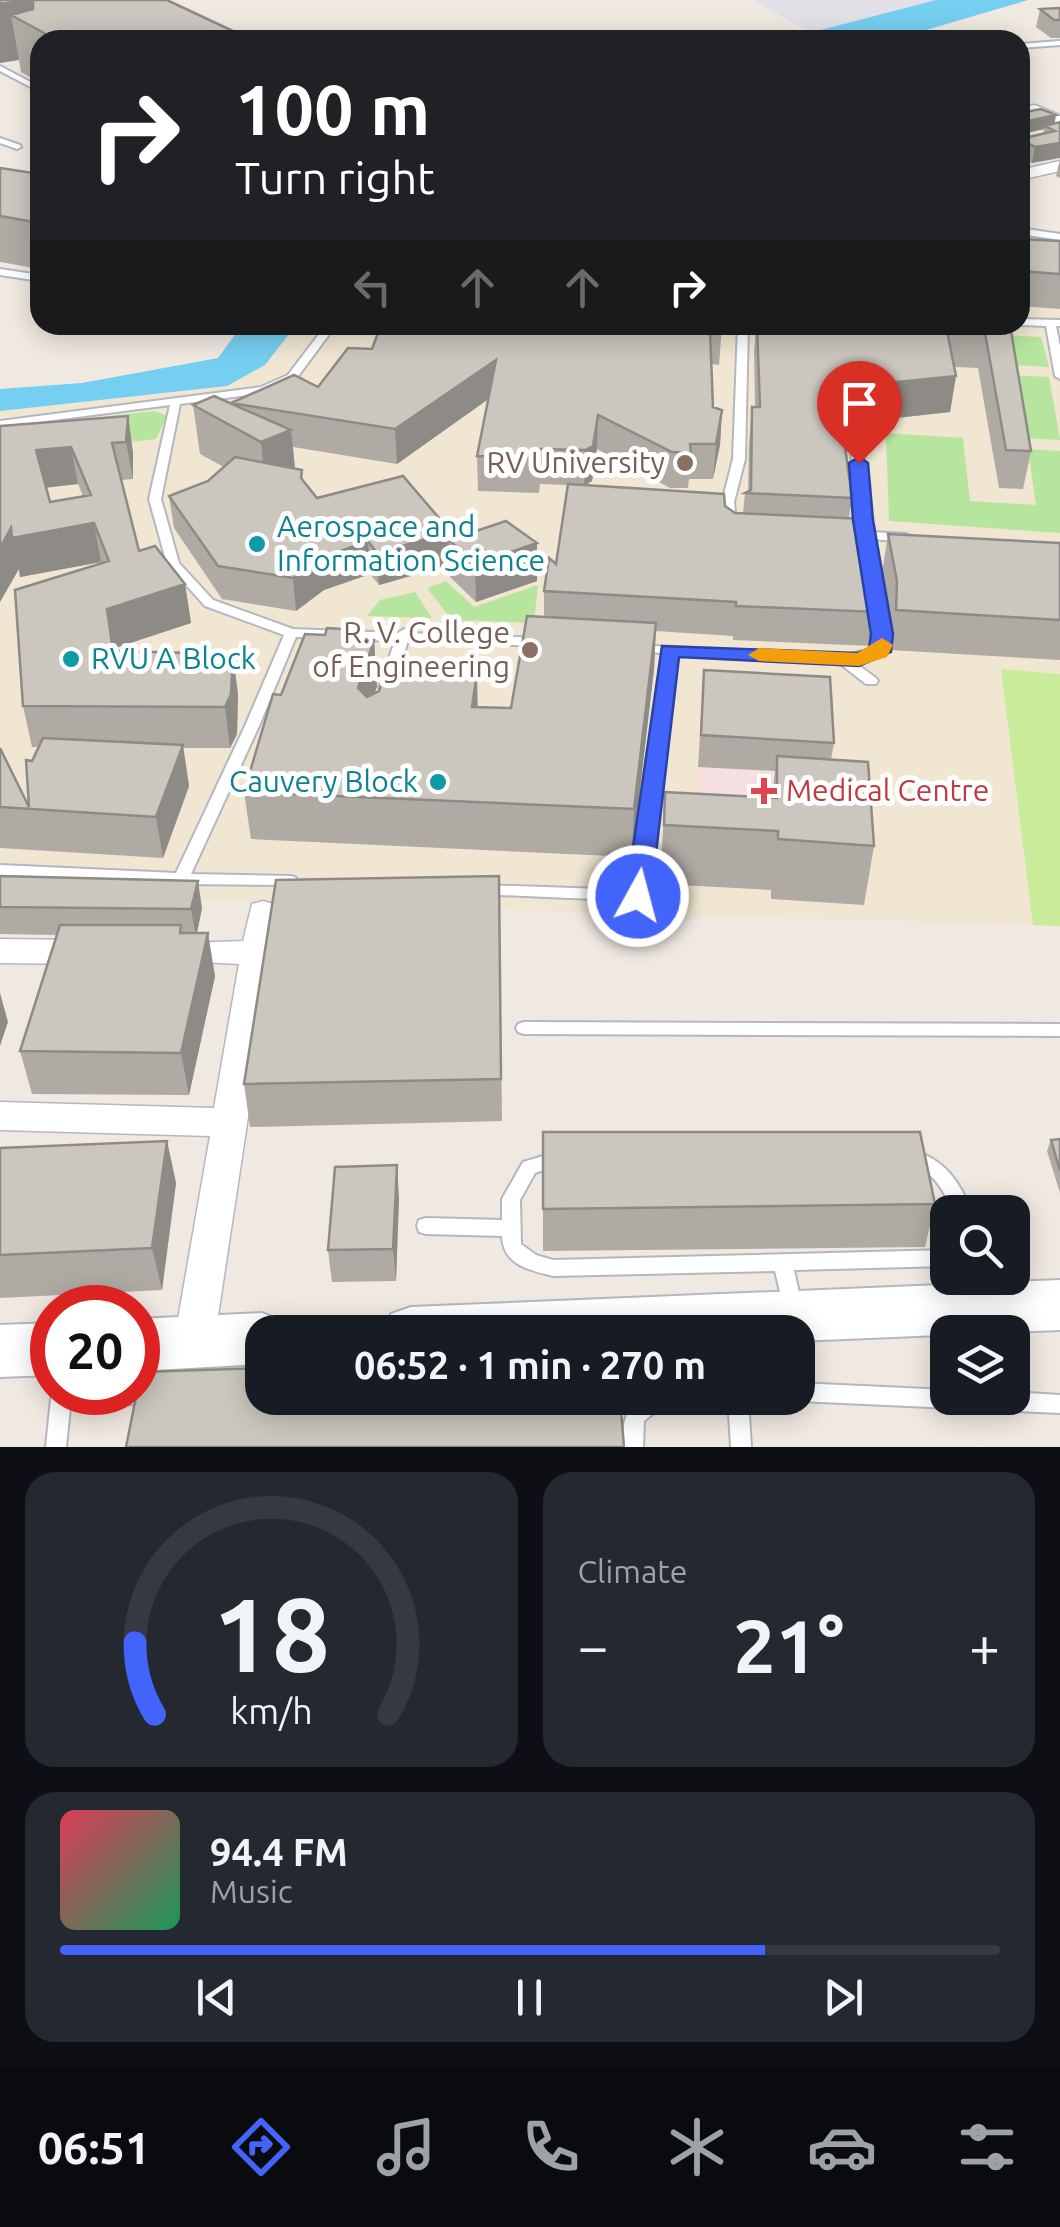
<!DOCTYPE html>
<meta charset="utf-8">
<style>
body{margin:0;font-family:Ubuntu,sans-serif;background:#242831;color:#f1f3f6;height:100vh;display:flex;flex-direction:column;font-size:38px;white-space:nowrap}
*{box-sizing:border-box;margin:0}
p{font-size:32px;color:#9ea1a6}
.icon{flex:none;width:55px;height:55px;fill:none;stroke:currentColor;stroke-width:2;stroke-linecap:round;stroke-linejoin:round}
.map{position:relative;height:1447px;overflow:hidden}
.side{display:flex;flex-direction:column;gap:25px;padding:25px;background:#0d0f14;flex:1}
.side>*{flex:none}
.top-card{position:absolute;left:30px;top:30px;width:1000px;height:305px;border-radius:30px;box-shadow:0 5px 25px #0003;background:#202124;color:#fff;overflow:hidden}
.controls{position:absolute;left:930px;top:1195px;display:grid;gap:20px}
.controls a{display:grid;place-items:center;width:100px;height:100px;border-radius:20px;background:#171b24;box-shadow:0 5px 25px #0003;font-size:50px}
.speed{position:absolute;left:30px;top:1285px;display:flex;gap:20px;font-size:50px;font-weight:700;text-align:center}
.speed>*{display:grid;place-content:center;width:130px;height:130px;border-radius:50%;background:#171b24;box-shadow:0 5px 25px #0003;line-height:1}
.speed .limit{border:15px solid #d22;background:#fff;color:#111}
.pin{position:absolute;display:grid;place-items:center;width:85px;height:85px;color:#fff;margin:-102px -42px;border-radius:50% 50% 50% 0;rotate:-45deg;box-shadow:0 0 10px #0007}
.pin .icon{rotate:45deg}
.me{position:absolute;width:110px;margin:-55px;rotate:7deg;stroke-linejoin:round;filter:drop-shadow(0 0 8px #0008)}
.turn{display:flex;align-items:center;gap:35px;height:210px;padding:0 40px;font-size:45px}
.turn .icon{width:130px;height:130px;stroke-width:2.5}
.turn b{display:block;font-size:70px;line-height:85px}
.lanes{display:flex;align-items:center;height:95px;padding:0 40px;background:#0003;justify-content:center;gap:50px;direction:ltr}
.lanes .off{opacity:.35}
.big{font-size:75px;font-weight:600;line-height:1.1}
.side .tile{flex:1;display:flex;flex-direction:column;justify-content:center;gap:15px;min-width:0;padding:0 35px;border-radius:30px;background:#242831}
.side .dial{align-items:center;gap:0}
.dial svg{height:260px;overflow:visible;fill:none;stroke:#363941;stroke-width:7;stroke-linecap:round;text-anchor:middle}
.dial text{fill:#f1f3f6;stroke:none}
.song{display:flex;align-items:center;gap:30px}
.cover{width:120px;height:120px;border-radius:15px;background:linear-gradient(135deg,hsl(350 70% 55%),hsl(150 70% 35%))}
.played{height:10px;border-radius:5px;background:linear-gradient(90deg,#4264fb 75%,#363941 75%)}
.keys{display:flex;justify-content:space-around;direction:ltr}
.heat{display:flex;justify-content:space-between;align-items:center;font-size:55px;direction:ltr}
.side .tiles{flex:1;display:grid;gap:25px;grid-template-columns:1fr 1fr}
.tile:last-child{grid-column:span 2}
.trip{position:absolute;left:245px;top:1315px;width:570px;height:100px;border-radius:30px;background:#171b24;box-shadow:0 5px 25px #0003;font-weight:600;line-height:100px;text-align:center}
.tabs{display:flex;height:160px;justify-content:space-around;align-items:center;background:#090b0e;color:#9ea1a6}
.tabs .icon{width:70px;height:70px}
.tabs .current{color:#4264fb}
.tabs b{font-size:45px;color:#f1f3f6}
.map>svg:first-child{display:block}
</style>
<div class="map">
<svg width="1060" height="1447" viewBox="0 0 1060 1447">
<rect width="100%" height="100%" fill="#efe9e1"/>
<path fill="#e3e1e8" d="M753,0H936L811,33Z"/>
<path fill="#f0e6d1" d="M1020,265L1060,271V926L271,903L0,889V411L227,386L265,364L296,325H1020Z"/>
<path fill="#f5dfe0" d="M699,767L829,775L696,831Z"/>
<path fill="#b6e59e" d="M1003,335L1041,337L1049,367L1010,365Z
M1013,375L1049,377L1060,440L1024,438Z
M155,411L167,416L156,439L0,456V443L26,425Z
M886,433L963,438L970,501L1036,505L1028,449L1060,451V533L889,521Z
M446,581L474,607L538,585L534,623L452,620L427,588Z
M415,592L432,618L367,616L380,600Z"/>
<path fill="#c9ec9a" d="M1001,669L1060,674V926L1033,925Z"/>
<path fill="#75cff0" d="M936,0H1028L892,40H782Z
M242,325H296L265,365L227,386L0,411V389L82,383L218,358Z"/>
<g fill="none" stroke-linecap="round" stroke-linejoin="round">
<g stroke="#b4b7c1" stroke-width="4">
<path id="lane" d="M1060,41V45L1020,48V44Z
M0,66L40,87V92L0,71Z
M0,138L20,145L21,147L17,149L0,143Z
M1020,228L1060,234V240L1020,234Z
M0,269L40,275V281L0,275Z
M1020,319L1060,320V326H1056L1060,346V379L1055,376L1046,326L1020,325Z
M326,325H336L296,379L263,393L180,404L161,499L179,563L213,600L293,629L398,633L404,629L410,633L540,638L546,642L540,646L408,641L393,687L386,691L379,687L395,641L296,637L259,726L191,874L290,876L295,877L298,881L295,885L181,884L0,875V865L176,873L245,726L284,635L205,606L167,564L149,499L170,405L0,427V421L261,387L288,375Z
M738,325H748L745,459L734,502L736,523L730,527L724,523L722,502L733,459Z
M856,436L862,439L871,532L906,534L912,538L906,542L872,539L889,638L885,655L853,661L876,678L878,681L876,684H866L839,663L675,654L646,896L643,900L638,901L477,894L474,890L477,886L482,885L631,890L662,653L632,651L630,648L632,645L843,655L874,649L877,638L857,521L850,439Z
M524,1022L1060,1024V1036L524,1034L518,1032L516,1028L518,1024Z
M911,1149C944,1160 960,1180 971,1212H953C946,1196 939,1180 923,1170C915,1165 908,1163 902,1156L905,1151Z
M560,1151L566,1153L569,1158L566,1163L535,1173L520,1200L521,1244L536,1255L553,1260L948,1250V1266L794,1270L802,1306L799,1312L792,1315L785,1312L775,1271L553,1276C529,1270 503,1265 502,1236L426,1234L419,1232L417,1226L419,1220L426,1218L502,1220V1199L523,1162Z
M798,1383L948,1390V1398H1012V1392L1060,1395V1413L798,1401L790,1398H798Z
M138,1385H151L158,1387L161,1394L158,1401L151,1403L70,1408L66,1447H46L51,1399L54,1392H138Z
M640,1398H667L664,1405L644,1421L643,1447H623C622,1427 624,1411 640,1398Z
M728,1398H748L751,1447H731Z"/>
</g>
<g stroke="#b4b7c1" stroke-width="3">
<path id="street" d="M1035,105L1060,115V126L1033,115L1020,117V107Z
M1060,161V171L1020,180V170Z
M263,901L274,904L279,912L214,1342L208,1355L194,1360L180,1355L174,1342L210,1136L0,1130V1102L214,1108L239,964L162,960L157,952L162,944L243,941L252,904Z
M0,939L85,940L96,944L101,952L96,960L85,964L0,963Z"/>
</g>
<g stroke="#b4b7c1" stroke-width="4">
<path id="secondary" d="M1060,1280V1330L798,1341V1332H383L391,1314L411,1307Z
M262,1313L282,1321L288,1332H262V1364L138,1371V1319Z
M52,1323V1375L0,1377V1325Z"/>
</g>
<use href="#lane" fill="#fff" fill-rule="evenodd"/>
<use href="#street" fill="#fff" fill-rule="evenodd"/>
<use href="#secondary" fill="#fff" fill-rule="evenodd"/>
</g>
<path fill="#afaba4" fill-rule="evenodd" d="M0,0L252,40H40V83L21,72L19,60Z
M1060,8V38H1051L1036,27L1040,9Z
M1020,113L1054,123L1060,122L1032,163L1020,156V139L1043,134L1044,129L1026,133L1020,130Z
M1060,159V178L1056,176Z
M0,168L40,174V269L0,262Z
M1020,239L1060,241V309L1020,306Z
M722,325L719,365L712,364L713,407L722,410L720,445L713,479H689L688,488H670L597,449L592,481L584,486L725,506L735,513H743L745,493L748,491L749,444L752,407H755L754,352L756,325H1010L1031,451L1023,489L999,488L978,368L954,367L956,376L950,412L842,424L852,498L849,518L876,612L871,646L733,640V636L656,631L654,669L632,857L251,839L244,792L281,695L358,639L374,640L377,686L375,693L478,707L511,708L544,617V591L556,564L568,485L540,484L539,493L478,491L477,456L488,399L397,464L293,447L295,469L302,470L303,480L317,498L451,532L452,539L537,581L476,602L450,577V565L379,585L370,574L324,590L296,611L222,599L174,528L169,496L208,481L224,467L200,454L193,405L231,403L318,387L372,349Z
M128,416L133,453V479L121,480L139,551L185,584L191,623L115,648V651L238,694L237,734L230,748H183L189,786L163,858L0,848V748L29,807L32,761L39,747H32L23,706L101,563V562L20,577L0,426ZM78,484L83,496L50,502L46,487Z
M888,534L1060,543V660L890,650L891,620L882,573Z
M704,670L834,743L831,760L874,846L864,905L771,899V890L660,884L665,792L772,798L775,771L698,767Z
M0,876L202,908L197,933L215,976L189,1095L32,1094L20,1051L57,935L0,934Z
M499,876L502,1121L250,1127L244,1084Z
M543,1132L935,1204L925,1247L543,1251Z
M1060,1139V1193L1047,1151L1051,1140Z
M167,1141L176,1183L162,1290L0,1298V1148Z
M399,1198L396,1281L332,1282L328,1250Z"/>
<path fill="#8e8b86" d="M33,0L38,29L11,15L19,60L0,63V4Z
M1056,115L1054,127L1045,126L1044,129L1026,133L1028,121Z
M1060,143V158L1032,163L1035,147Z
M496,360L497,393L397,464L395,429Z
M956,376L950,412L833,425L837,388Z
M722,410L720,445L713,479L716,444Z
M598,415L597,449L592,481L584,486L585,450Z
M128,416L133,453V479L126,442Z
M291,430L296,479L266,492L261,442Z
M71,447L78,484L44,488L36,450Z
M94,523L101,562L20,577L19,569L0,602V548L11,528Z
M451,532L452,542L449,540L450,565L379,585L377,553Z
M368,541L370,574L324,590L296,611L293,578L321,558Z
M537,543V581L476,602L475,564Z
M185,584L191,623L115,648L120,691L107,609Z
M656,623L654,669L632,857L634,809Z
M374,640L377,686L361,735L358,688Z
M233,654L238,694L237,734L230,748L225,707Z
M477,673L478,720L472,707Z
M183,745L189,786L163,858L156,817Z
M198,881L202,908L196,937L191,909Z
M208,933L215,976L189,1095L181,1053Z
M0,993L8,1022L0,1046Z
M167,1141L176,1183L162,1290L152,1248Z
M397,1165L399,1198L396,1281L393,1249Z"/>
<path fill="#cbc7bf" stroke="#8e8b86" stroke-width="2.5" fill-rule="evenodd" d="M0,0H167L252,40H57L11,15L33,9V0L0,4Z
M1060,8V20H1054L1040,9Z
M1041,109L1056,115L1028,121L1020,116V113Z
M1060,122V143L1035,147L1020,139L1055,131L1045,126Z
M0,168L40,174V223L0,216Z
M1020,239L1060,241V274L1020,271Z
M381,325H722L721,332L710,331L713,407L722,410L716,444H690L691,453L672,452L598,415L593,446L585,450L540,449V458L477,456L496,360L395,429L231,403L294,375L318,387L348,348L372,349Z
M757,325H1010L1031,451L1006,450L985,333L947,331L956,376L837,388L852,498L745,493L751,490L752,407H760Z
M214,396L291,430L261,442L193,405Z
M128,416L126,442L112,443L139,551L155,546L185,584L107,609L113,651L233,654L231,694L225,707L23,706L15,590L109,561L94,523L12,538L11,528L0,548V426ZM71,447L91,495L50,502L36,450Z
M235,457L302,470L301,478L317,498L403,476L451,532L377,553L368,541L321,558L293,578L218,566L169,496L208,481Z
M568,484L724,494L725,506L735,513L863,519L876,612L736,606V602L544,591L549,558L556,564Z
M506,521L537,543L475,564L449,540Z
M888,534L1060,543V620L896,610L897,581Z
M527,616L656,623L634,809L244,792L273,694L281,695L305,634L325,635L327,628L358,630L355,638L374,640L358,688L367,697L379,691L386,669L477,673L472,707L511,708Z
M704,670L830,677L834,743L701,735Z
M43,738L183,745L156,817L0,807V748L29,807L26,760L32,761Z
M777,756L868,762L874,846L778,839V831L664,825L665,792L777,798Z
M0,876L198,881L191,909L0,907Z
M499,876L501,1079L244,1084L276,880Z
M60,925H181L180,933H208L181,1053L20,1051Z
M543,1132H920L935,1204L543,1209Z
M1060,1139V1171L1051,1140Z
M167,1141L152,1248L0,1255V1148Z
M397,1165L393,1249L328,1250L335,1167Z
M262,1368V1398H620L624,1447H126L141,1372Z"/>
<path fill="#4264fb" stroke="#2b41a3" stroke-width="2.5" d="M859,457L868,463L873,520L893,634L891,652L859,666L679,657L651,896L638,905L629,903L626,896L662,646L857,653L869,649L871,634L853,520L849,463Z"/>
<path fill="#f59e0b" d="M882,638L893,645L887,657L859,666L759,661L748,655L759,648L857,653Z"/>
<g fill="#8d6e63" stroke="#fff" stroke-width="4">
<circle cx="685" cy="463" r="10"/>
<circle cx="530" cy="650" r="10"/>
</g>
<g fill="#0f9aa8" stroke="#fff" stroke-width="4">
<circle cx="257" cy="544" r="10"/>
<circle cx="71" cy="659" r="10"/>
<circle cx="438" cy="782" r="10"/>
</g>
<path fill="#e0444e" stroke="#fff" stroke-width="4" d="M759 776h10v10h10v10h-10v10h-10v-10h-10v-10h10z"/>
<g text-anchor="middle" stroke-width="10" stroke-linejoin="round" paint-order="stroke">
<g font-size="30" fill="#785e54" stroke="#fff" text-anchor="end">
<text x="665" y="473">RV University</text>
<text x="510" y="643">R. V. College<tspan x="510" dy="34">of Engineering</tspan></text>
</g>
<g font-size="30" fill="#0d838f" stroke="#fff" text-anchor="start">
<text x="277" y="537">Aerospace and<tspan x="277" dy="34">Information Science</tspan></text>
<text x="91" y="669">RVU A Block</text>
<text x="418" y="792" text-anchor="end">Cauvery Block</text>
</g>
<g font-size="30" fill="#be3a42" stroke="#fff" text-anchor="start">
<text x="786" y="801">Medical Centre</text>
</g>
</g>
</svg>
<div class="controls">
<a><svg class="icon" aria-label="search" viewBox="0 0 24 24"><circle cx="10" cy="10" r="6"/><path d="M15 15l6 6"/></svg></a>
<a><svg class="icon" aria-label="layers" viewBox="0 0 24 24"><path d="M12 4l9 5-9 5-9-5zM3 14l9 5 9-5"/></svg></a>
</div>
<div class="speed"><div class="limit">20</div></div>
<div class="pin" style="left:859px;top:463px;background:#d93025"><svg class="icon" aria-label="arrive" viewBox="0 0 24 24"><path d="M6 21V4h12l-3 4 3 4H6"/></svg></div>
<svg class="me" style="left:638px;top:896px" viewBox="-20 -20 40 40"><circle r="17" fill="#4264fb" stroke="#fff" stroke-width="3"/><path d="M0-11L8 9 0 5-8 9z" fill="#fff"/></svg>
<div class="trip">06:52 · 1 min · 270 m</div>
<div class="top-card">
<div class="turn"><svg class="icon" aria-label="right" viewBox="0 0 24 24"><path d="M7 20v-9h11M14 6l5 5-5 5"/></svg><div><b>100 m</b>Turn right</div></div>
<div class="lanes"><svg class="icon off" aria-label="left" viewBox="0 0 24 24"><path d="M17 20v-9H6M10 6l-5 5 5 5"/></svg><svg class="icon off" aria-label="ahead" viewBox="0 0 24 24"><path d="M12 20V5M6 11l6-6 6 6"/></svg><svg class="icon off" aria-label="ahead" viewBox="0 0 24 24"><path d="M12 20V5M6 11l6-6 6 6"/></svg><svg class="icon" aria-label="right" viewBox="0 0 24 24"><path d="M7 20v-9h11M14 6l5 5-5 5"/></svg></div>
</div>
</div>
<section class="side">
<div class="tiles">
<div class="tile dial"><svg viewBox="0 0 100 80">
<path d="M14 69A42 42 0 1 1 86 69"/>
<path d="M14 69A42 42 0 0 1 8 47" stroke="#4264fb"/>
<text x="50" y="56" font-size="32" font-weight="700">18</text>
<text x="50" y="72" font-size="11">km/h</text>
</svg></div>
<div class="tile"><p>Climate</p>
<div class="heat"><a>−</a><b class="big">21°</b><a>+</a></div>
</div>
<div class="tile">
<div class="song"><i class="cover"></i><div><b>94.4 FM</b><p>Music</p></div></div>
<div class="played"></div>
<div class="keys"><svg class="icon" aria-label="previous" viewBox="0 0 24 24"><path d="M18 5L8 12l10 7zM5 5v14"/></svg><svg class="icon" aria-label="pause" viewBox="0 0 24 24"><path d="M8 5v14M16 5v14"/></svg><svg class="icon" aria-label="next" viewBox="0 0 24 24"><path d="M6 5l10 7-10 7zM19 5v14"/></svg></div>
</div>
</div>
</section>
<nav class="tabs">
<b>06:51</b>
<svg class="icon current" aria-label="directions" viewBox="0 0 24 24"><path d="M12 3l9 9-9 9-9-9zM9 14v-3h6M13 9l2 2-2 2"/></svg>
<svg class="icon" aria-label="music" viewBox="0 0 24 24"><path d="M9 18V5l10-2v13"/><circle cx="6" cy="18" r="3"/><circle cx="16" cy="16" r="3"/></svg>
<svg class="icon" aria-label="phone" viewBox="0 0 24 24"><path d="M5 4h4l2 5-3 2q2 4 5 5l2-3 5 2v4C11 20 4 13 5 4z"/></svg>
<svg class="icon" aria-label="climate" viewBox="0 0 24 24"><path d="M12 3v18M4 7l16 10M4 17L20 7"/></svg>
<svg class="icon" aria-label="car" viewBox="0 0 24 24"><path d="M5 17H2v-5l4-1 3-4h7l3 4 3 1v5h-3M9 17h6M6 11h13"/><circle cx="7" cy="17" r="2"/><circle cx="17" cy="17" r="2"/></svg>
<svg class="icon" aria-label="filters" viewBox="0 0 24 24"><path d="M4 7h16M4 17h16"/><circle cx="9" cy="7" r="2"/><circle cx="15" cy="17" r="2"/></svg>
</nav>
